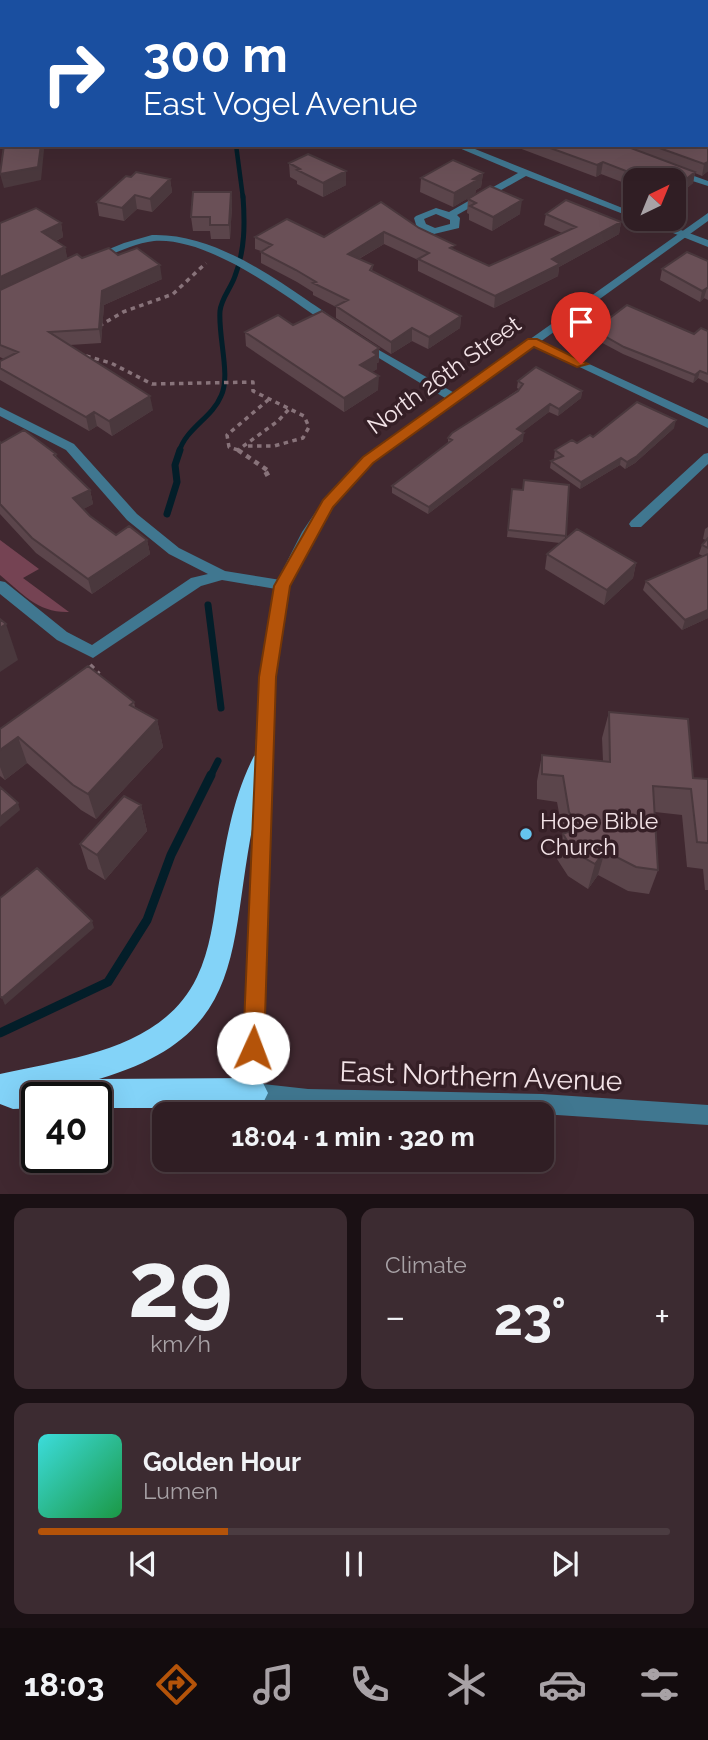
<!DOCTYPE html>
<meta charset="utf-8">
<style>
body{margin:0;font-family:Raleway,sans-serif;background:#3c2b31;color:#f1f3f6;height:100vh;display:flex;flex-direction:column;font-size:26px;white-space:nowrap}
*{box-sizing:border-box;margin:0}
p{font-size:23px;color:#a8a2a6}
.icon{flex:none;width:38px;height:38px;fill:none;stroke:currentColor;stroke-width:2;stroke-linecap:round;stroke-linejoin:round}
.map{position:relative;height:1194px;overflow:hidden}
.drawer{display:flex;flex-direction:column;gap:14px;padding:14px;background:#1a1014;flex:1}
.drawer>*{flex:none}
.banner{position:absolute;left:0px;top:0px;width:709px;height:147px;box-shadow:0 7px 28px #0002,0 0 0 2px #4b3c41;background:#1a4fa0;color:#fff;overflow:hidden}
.needle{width:46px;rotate:43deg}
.buttons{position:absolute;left:623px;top:168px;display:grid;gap:14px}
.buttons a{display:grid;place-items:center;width:63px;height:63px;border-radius:14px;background:#301e24;box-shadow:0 7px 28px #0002,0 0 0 2px #4b3c41;font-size:35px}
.speed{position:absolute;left:21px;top:1082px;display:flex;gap:14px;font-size:35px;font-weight:700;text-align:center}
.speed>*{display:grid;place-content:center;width:91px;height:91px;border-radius:50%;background:#301e24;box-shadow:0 7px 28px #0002,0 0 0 2px #4b3c41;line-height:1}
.speed .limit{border:4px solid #111;border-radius:10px;background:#fff;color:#111}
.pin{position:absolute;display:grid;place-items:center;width:60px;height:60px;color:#fff;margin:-72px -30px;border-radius:50% 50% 50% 0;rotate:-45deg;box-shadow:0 0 7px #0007}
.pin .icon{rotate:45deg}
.me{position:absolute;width:77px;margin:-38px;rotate:2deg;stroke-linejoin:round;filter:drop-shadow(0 0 5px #0008)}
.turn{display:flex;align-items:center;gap:24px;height:147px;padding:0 28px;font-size:32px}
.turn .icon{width:91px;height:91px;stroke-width:2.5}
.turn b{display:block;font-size:49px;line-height:60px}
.big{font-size:52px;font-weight:700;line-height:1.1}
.drawer .card{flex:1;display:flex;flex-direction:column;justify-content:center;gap:10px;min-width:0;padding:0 24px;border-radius:14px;background:#3c2b31}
.drawer .dial{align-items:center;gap:0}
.dial b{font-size:91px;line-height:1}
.song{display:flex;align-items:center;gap:21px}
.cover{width:84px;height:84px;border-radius:10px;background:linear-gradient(135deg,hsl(180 70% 55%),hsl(140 70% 35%))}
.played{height:7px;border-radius:4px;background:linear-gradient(90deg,#b45309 30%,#4b3c41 30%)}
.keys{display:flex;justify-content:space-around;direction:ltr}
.heat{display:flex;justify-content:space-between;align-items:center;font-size:38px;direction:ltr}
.drawer .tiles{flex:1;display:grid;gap:14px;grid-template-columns:1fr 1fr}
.card:last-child{grid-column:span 2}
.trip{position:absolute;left:152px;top:1102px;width:402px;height:70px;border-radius:14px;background:#301e24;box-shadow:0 7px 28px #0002,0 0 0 2px #4b3c41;font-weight:700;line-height:70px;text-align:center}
.menu{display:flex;height:112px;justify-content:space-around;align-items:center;background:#130c0e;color:#a8a2a6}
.menu .icon{width:49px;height:49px}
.menu .active{color:#b45309}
.menu b{font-size:32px;color:#f1f3f6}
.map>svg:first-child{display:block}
</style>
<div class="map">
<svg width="708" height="1194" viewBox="0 0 708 1194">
<rect width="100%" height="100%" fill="#402830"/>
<path fill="#754353" d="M0,540L39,569L23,578L69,612C38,613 23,594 0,575Z"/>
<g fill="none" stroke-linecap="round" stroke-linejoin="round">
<path stroke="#031e29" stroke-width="4.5" d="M236,145L243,198"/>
<path stroke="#031e29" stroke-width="5" d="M179,452C186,428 212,418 221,396C231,376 218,337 220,311C221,299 231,288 235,276C245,250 245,224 243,196"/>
<path stroke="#031e29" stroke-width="7" d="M167,514L177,482L175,465L180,450
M208,605L221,708
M210,777L218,761"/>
<path stroke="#031e29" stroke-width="9" d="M0,1033L108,982L147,920L171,855L211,775"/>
<path stroke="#88737a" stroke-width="3.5" stroke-dasharray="4.5 4.5" stroke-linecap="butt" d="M99,326L123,312L173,294L206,263
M86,356L111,363L152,384L253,382V391L304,416L309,427L303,438L274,446H245
M238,450L229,447L227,435L268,400
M240,452L238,450L278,421L290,408"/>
<path stroke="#88737a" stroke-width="4.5" stroke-dasharray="5 5" stroke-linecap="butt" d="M238,450L270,472L261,477
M90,665L99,674"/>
<path fill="#407790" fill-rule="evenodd" d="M677,172H683L708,181V186L677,176Z"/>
<path fill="#407790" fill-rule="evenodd" d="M84,0H95L97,2H86Z
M346,0H357L359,2H348Z
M385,0H395L383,2Z
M584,0L598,2H586Z
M707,121L708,122V128L707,127Z
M452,145H465L635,213L636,219L526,176L457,215L460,218L459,228L434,234L417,228L414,218L416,216L436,208L449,212L518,173ZM436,214L450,220V224L435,228L426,224L424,219Z
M638,219H651L708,240V247Z
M152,235C208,233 263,270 307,300C317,307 329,314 338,323L336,325H328C285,295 209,237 154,241C134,243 116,254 97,259L92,256L124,243Z
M533,338L708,419V428L529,343L527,341Z
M363,341L458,395L460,398L458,401H450L359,346V342Z
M0,407L74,444L137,514L179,548L225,571L287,581L289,585L287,589L282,590L222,580L201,586L93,658L57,640L0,594V581L5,582L67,632L92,645L191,578L208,574L169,554L127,520L66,450L0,416Z
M708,453V464L641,527H631L629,524L631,521L704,454Z"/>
<path fill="#407790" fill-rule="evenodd" d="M708,213V221L372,463L333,507L315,533L289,585L277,653L270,763L263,1072V1084L308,1089L542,1094L708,1105V1125L542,1114L308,1109L253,1103L246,1100L243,1093V1072L254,763L263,653L275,585L302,532L323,501L364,457Z"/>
<path fill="#83d3f8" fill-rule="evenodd" d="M262,753L270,756L274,763C267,783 257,803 253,824C228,950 248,1035 99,1079L253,1078L263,1083L268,1093L263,1103L253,1108H96V1097H37V1108L13,1109L0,1104V1074C71,1058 162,1050 197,977C210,950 214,918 218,889C226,843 232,799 254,756Z"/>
</g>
<path fill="#5b454b" d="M0,100L2,101V132H0Z
M708,131V171L702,176L695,173L693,183L674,199V180H635V187L601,174L596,177L511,145H707Z
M289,163L346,171V185L323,197L297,184V181L290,177Z
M483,173L481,187L476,190L475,194L453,207L420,192L421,178Z
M170,179L172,192L152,212L137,209L124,221L99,216L97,202Z
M231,192L232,205L230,239H211L210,231H193L191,217Z
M468,199L520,214L492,231L469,220V214L467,213Z
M546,214L621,222L619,234L559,267L558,276L494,308L418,271V260L384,244L359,259L373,265L372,271L461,316L460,328L428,349L412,341L391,354L336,318V307L313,295V292L297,282L261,263V251L255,249V237H324L419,228L455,251L489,266L562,233L544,225Z
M0,223H61L63,237L56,241L65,247L67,259L118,255L162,279L104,305L101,343L70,345L153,410L112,436L97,426L89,431L0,380V361L4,359L0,357Z
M708,261V300L704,298L700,302L660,280L662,269Z
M293,325L379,362L377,363V369L372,372L378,390L344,412L246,346L245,332Z
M594,330L694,334L708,331V383L698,378L693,383L623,354L593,338Z
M518,381L582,391L581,398L558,416L549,412L522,432L523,441L428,514L392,493V486L448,443V438L519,389L517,388Z
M674,428L635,463L625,469L620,465L580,489L550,468L551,461L555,459L554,458L555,450L593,437Z
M0,442L56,454L57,459L90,490L93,504L83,509L90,516L116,535L147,540L150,554L92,594L36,553L0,514Z
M569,485L565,539L636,563L633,578L604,605L545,569L547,554L560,543L507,537L512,489L523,490Z
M708,527V618L682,630L643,590L646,581L703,556L699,554L702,545L706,540L703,539L705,529Z
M134,702L135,707L157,720L163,747L96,819L81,810L27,763L5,780L0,776V729Z
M609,712L693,778L708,779V890H705L703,869L687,867L682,815L655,812L658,870L649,894L628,891L598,875L588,889L568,876L557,859L563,834L557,802L537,799V781L542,755L603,761L602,738Z
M141,805L147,831L105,880L88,869L80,844Z"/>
<path fill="#4a383d" d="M321,0H346L342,2H317Z
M544,0H563L560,2H541Z
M41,145H43L44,150L41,180L4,188L0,174Z
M603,162L601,174L596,177L597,165Z
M708,162V171L702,176L704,164Z
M346,171V185L323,197V183Z
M695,172L693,183L674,199V189Z
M483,173L481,187L476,190L475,194L453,207L454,193L473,179Z
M170,179L172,192L152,212L150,199Z
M231,192L232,205L230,239L229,225Z
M135,195L137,209L124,221L122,208Z
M522,200L520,214L492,231L493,217Z
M621,222L619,234L559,267L558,276L494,308L495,296L552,259Z
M61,223L63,237L45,246L42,232Z
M384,232V244L348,265V254Z
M65,247L68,261L0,293V277Z
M160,265L162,279L104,305L101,343L99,329L102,291Z
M707,288L704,298L700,302L702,291Z
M461,316L460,328L428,349L429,337Z
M412,328V341L391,354V342Z
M379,348V362L377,363V369L360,379V365L373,352Z
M700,371L698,378L693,383L695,375Z
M379,376L378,390L344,412V398Z
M582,391L581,398L558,416L559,409Z
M150,396L153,410L112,436L109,421Z
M550,404L549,412L516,437L517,429Z
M94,412L97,426L89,431L86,417Z
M676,420L674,428L635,463L625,469L627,462Z
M524,433L523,441L428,514L429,507Z
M621,458L620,465L580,489L581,482Z
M90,490L93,504L76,513L73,498Z
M147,540L150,554L92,594L88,579Z
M636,563L633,578L604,605L607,590Z
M708,610V618L682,630L685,620Z
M6,624L18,660L0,672V628Z
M157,720L163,747L96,819L88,794Z
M18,737L27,763L5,780L0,767V750Z
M18,803L20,810L0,827V817Z
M141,805L147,831L105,880L97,855Z
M605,851L598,875L588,889L595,864Z
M92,921L94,928L5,1005L2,998Z"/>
<path fill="#6a5057" stroke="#4a383d" stroke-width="2" d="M0,0H46L50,2H2V8H0Z
M183,0H321L317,2H178Z
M406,0H544L541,2H402Z
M626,0H708V94H707V2H623Z
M0,100L2,101V119H0Z
M707,130L708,131V162L704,164L651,145H707Z
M4,145H41L38,167L0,174Z
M542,145H623L695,172L674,189V180H649L603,162L597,165Z
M308,154L346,171L323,183L297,170L300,169L289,163Z
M453,160L483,173L473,179L477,180L454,193L421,178Z
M136,172L170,179L150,199L135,195L122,208L97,202L126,176L131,177Z
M490,186L522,200L493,217L470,206L476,203L468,199Z
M193,192H231L229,225H210V217H191Z
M566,200L621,222L552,259L560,264L495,296L418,259L429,253L384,232L348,254L373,265L370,270L461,316L429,337L412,328L391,342L336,306L348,300L313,283L316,282L296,270L261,252L272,245L255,237L287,219L324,237L381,202L419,228L455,245L450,248L489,266L576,227L546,214Z
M36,208L61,223L42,232L65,247L0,277V223Z
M109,248L118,255L137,248L160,265L102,291L99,329L49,332L150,396L109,421L94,412L86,417L0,368V361L18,352L0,345V290L77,254L82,258Z
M687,252L708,261V288H707L702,291L662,269Z
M627,305L694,334L701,328L708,331V374L700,371L695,375L624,347L594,330Z
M322,311L379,348L373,352L377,355L360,365L379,376L344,398L245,332L278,315L293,325Z
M536,367L582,391L559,409L550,404L517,429L524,433L429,507L392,486L452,440L448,438L452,433L518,391L523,384L518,381Z
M637,402L676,420L637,456L627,462L621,458L581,482L551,461L563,456L555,450L572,440L577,443L590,435L593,437Z
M24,430L56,454L54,455L90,490L73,498L90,516L116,535L129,526L147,540L88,579L32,538L0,504V442L1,443Z
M524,480L569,485L566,536L508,530L512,489L523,490Z
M577,529L636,563L607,590L547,554Z
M708,538V548L702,545Z
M708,554V610L685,620L646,581Z
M0,619L6,624L0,628Z
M88,666L134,702L130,705L157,720L88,794L73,785L18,737L0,750V729Z
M609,712L688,719L693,778L708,779V843L697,842L691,789L653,786L658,870L636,867L605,851L595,864L574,852L563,834L579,827L569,812L563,776L542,774V755L610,762Z
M0,787L18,803L0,817Z
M124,796L141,805L97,855L80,844Z
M37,868L92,921L2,998L0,996V898Z"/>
<path fill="#b45309" stroke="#753606" stroke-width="2" d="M528,339H537L588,364L577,367L534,347L373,463L333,507L290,586L276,677L264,1048L261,1055L253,1058L246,1055L243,1048L259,677L274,586L323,500L363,457Z"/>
<circle fill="#65c5ef" stroke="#351f26" stroke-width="2.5" cx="526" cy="834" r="7"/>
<g text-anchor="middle" stroke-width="7" stroke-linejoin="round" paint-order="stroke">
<g font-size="23" fill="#f3e3e7" stroke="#351f26">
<text transform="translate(444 375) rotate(-36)" y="8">North 26th Street</text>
</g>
<g font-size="23" fill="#f3e3e7" stroke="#351f26" text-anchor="start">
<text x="540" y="829">Hope Bible<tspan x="540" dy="26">Church</tspan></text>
</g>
<g font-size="28" fill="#f3e3e7" stroke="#351f26">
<text transform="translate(481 1076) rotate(2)" y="10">East Northern Avenue</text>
</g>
</g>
</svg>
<div class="buttons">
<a><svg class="needle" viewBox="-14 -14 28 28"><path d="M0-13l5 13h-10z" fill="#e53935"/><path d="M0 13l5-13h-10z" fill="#a8a2a6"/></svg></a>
</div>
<div class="speed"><div class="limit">40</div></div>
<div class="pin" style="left:581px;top:364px;background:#d93025"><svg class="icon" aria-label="arrive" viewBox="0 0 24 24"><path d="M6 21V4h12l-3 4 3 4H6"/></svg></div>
<svg class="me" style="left:253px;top:1048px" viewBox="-20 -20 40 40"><circle r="19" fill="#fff"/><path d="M0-13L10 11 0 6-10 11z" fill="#b45309"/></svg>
<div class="trip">18:04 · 1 min · 320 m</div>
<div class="banner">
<div class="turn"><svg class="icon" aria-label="right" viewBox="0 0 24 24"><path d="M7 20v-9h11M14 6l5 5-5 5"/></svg><div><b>300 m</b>East Vogel Avenue</div></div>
</div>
</div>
<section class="drawer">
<div class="tiles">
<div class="card dial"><b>29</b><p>km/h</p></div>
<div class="card"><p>Climate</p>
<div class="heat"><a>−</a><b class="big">23°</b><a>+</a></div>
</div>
<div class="card">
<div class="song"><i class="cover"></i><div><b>Golden Hour</b><p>Lumen</p></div></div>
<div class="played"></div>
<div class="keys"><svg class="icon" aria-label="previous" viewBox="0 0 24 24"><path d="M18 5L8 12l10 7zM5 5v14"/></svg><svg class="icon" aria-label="pause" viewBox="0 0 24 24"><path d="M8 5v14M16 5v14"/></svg><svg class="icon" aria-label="next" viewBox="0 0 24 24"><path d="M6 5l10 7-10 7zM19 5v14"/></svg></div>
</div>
</div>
</section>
<nav class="menu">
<b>18:03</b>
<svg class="icon active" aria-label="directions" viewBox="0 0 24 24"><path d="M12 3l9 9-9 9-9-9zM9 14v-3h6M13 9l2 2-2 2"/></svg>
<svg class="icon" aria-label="music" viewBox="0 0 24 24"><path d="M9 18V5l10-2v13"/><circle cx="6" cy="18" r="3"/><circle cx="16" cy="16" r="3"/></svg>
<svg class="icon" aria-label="phone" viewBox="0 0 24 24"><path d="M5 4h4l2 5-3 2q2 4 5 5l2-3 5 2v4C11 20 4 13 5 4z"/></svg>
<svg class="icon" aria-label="climate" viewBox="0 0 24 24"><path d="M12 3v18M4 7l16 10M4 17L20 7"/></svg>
<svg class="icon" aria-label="car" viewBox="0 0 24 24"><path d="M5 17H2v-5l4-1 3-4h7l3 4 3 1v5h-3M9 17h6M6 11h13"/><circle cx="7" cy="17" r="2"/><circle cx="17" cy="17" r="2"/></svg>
<svg class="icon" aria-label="filters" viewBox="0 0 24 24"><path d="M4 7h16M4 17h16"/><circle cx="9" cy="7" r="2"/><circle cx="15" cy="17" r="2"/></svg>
</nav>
